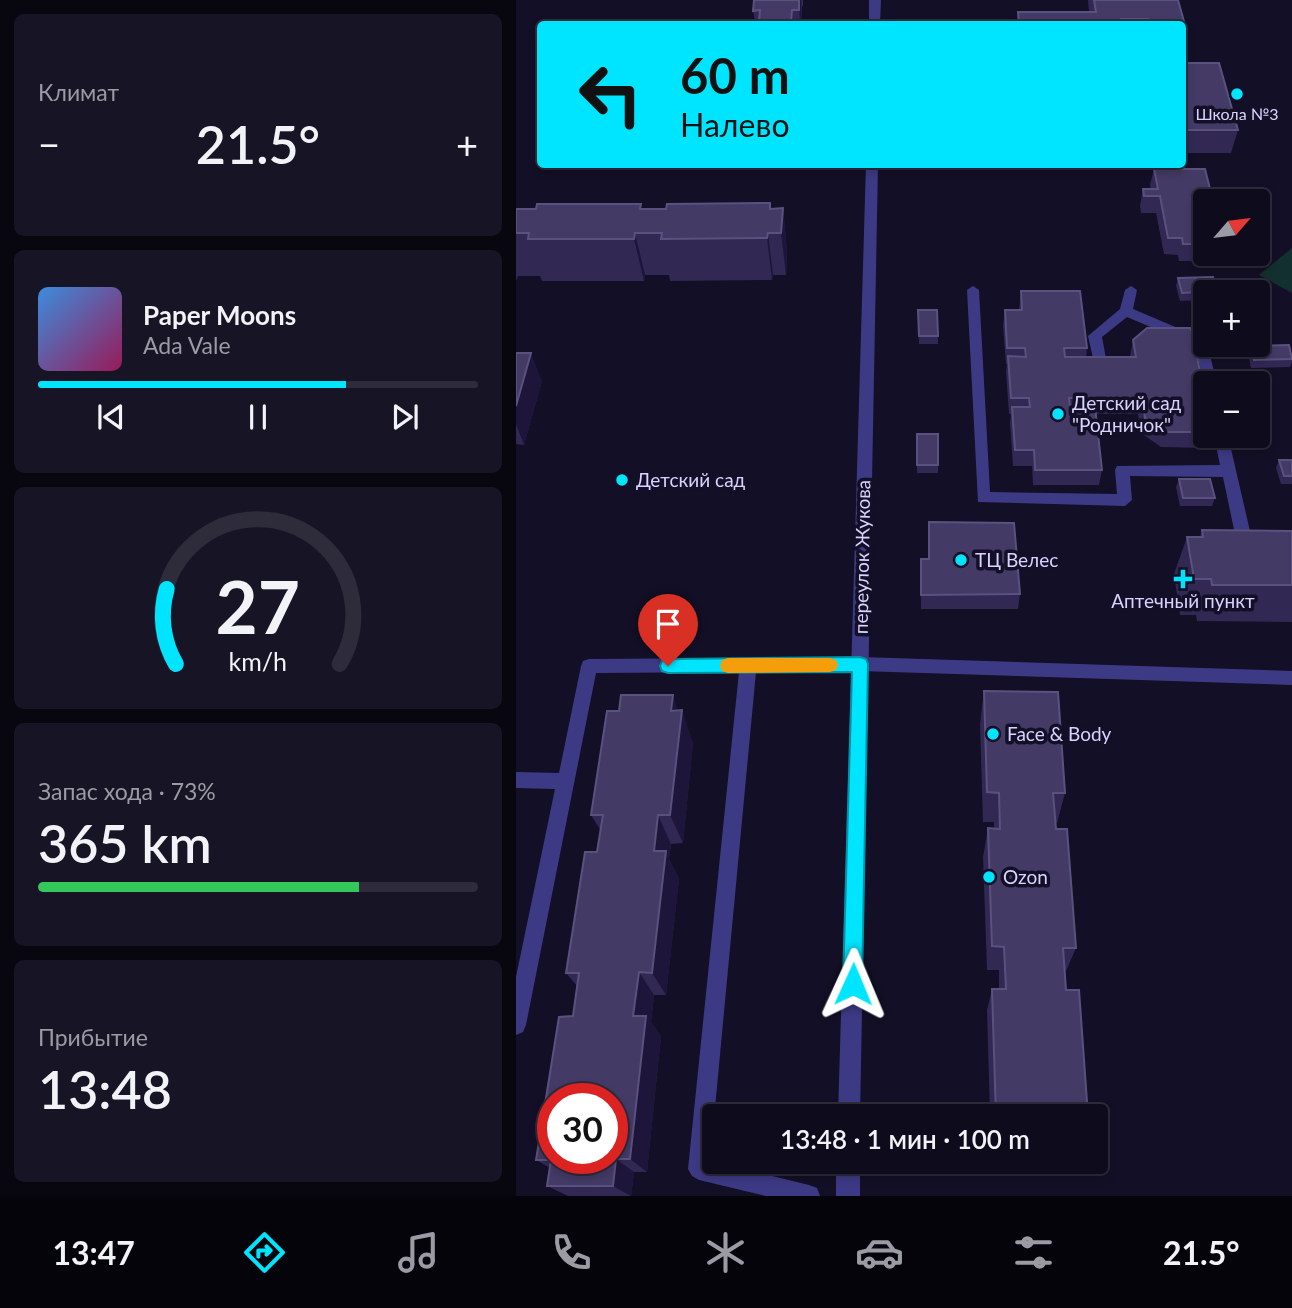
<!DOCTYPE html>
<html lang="ru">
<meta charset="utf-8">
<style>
body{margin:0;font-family:Lato,sans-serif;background:#171425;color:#f1f3f6;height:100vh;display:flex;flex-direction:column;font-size:26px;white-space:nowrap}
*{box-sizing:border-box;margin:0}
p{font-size:23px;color:#9b9ba3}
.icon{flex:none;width:38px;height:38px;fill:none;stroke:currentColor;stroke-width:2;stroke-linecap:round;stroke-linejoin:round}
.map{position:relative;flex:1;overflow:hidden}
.sheet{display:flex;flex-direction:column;gap:14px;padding:14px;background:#08060f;width:516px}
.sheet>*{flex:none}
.guide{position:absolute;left:21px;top:21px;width:649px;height:147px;border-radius:7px;box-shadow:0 4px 10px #0003,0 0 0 2px #2e2b3b;background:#00e5ff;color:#111;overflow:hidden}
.needle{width:46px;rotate:62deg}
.buttons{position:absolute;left:677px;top:189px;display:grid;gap:14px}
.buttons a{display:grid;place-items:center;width:77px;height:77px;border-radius:7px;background:#0e0b1c;box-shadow:0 4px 10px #0003,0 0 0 2px #2e2b3b;font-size:35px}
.speed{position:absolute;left:21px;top:1083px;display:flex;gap:14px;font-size:35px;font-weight:700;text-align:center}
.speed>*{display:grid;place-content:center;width:91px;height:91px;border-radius:50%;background:#0e0b1c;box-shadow:0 4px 10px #0003,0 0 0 2px #2e2b3b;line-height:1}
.speed .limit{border:10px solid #d22;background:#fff;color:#111}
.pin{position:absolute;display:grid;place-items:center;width:60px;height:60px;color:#fff;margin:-72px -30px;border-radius:50% 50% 50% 0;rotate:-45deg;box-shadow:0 0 7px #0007}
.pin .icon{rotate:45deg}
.me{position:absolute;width:77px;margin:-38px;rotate:1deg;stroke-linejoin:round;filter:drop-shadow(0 0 5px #0008)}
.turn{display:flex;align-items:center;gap:24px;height:147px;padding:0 28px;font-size:32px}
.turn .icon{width:91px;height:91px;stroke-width:2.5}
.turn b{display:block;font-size:49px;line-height:60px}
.big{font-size:52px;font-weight:600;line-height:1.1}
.sheet .tile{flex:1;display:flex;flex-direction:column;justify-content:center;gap:10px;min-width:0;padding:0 24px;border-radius:10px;background:#171425}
.sheet .dial{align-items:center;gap:0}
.dial svg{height:182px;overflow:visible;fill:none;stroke:#2e2b3b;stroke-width:7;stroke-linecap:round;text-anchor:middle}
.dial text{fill:#f1f3f6;stroke:none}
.song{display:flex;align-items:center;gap:21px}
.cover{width:84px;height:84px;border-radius:10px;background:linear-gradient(135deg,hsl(210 70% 55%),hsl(330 70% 35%))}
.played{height:7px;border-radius:4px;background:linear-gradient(90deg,#00e5ff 70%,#2e2b3b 70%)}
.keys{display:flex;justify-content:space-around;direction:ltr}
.heat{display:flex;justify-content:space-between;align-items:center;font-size:38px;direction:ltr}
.charge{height:10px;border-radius:5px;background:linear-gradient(90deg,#34c759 73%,#2e2b3b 0)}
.trip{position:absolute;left:186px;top:1104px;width:406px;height:70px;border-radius:7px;background:#0e0b1c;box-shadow:0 4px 10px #0003,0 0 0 2px #2e2b3b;font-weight:600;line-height:70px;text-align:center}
.dock{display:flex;height:112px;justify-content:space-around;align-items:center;background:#06040b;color:#9b9ba3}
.dock .icon{width:49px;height:49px}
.dock .on{color:#00e5ff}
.dock b{font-size:32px;color:#f1f3f6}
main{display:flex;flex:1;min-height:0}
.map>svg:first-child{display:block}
</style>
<main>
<section class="sheet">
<div class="tile"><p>Климат</p>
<div class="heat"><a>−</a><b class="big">21.5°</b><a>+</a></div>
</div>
<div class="tile">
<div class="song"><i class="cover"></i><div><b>Paper Moons</b><p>Ada Vale</p></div></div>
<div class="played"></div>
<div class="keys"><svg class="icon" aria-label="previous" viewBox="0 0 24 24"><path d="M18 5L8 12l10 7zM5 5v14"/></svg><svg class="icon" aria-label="pause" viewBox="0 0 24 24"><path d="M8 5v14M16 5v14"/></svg><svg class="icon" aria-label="next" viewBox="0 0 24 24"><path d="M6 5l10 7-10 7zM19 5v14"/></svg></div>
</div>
<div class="tile dial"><svg viewBox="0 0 100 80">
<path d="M14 69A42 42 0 1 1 86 69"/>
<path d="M14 69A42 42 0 0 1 10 36" stroke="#00e5ff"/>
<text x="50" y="56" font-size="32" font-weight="700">27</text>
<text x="50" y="72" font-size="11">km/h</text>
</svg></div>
<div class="tile"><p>Запас хода · 73%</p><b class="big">365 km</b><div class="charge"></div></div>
<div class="tile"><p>Прибытие</p><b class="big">13:48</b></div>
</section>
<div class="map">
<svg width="776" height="1196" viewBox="0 0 776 1196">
<rect width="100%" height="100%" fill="#130f26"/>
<path fill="#12302f" d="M776,248V293L743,275Z"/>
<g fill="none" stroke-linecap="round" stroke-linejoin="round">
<path fill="#3d3a85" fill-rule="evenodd" d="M457,286L463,290L474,492L601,494L599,470L601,466L704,465L698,436H712L737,544L734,548H724L721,544L707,477L614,476L616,500L609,506L462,502L451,290Z
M615,286L621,290L617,309L690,340L701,383H690L689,387L679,346L611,317L586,337L591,364L584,369L579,367L572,336L604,309L609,290Z
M344,657L776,671V685L344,671L240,672L194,1161L293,1185L301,1188L304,1196H250L183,1180L176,1176L172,1169L223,672L80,673L10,1025L7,1032L0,1035V977L39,789L0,788V772L43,773L65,666L67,661L73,659Z"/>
<path fill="#3d3a85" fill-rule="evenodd" d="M353,0H365L364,24H353Z
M350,164H362L344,1116H322Z
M320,1162H344V1196H320Z"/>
</g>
<path fill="#312854" d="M238,0H287V6H286V24H236L239,22L237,11Z
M572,0H662L669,25L667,35V24H501L502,12H573Z
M667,63L722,130L715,153H667Z
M638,169L694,189L691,201H690V254H694L689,255L687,261H663L662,255L648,254L640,213H625L624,206L627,189H635L634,185Z
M254,203V209L267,208L271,251L270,275H257L256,280L154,281L153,275H129L128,281H26L24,276H2L0,281V209H150Z
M662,278L701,291V292H690V300L664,301L660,286Z
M505,291L571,348L570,357H614L617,340L690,400V436H695L691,448L645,447L625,433L622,414H580L586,470L583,485H517L516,466H497L494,423L495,414H493L490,372L491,364H490L487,326L489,310H503Z
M402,310L422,336V344H403Z
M735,346L776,355V362L774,367L735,368L732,354Z
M0,353L26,381L8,445L0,444Z
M401,434L422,465V473H401Z
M763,460H776V484H765L760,468Z
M663,479L699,498L696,506H664L660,487Z
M413,522L504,594L502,609H405V559H413Z
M686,530L776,531V622L681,621L680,615H664L658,574L671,537H684Z
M468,691L549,793L541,823H539L540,829L560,948L550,971H549L550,990L572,1116H474L471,1010L476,989H483V970H471L467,857L472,828L478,829V822H467L464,724Z
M162,710L177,743L167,843L155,844L153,859L163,879L150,995H138L135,1022L145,1036L131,1172H118L115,1196H52L31,1186L34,1168L20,1160L57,1016L61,986L50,973L81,852L85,831L75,815Z"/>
<path fill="#1d163a" d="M283,0H285L286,24H284Z
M267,208L271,251L270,275L265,233Z
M119,233L129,275L128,281L118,239Z
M252,233L257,275L256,280L251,238Z
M15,353L26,381L8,445L0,424V406Z
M157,695L165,719L166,710L177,743L167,843L154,815L155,711Z
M142,815L155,844L153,859L163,879L150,995L136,973L138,851Z
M123,972L138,995L135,1022L145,1036L131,1172L114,1159L117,1016Z
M100,1159L118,1172L115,1196L97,1186Z"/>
<path fill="#433a66" stroke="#5a527e" stroke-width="2" fill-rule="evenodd" d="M238,0H283V10H276L275,22H282V24H236V23L243,22L244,10L237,11Z
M578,0H662L669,25L633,24L632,19H605L606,24H503L502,12H580Z
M667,63H703L722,130H667Z
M638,169H689L694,189H687L690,201V244H667L666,238H652L644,196H628L627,189H642Z
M254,203V209L267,208L265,233H252L251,238L145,239L146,233H119L118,239H12L13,233H0V209H20L21,204H125L124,209H150L151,204Z
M697,277L701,291L666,293L662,278Z
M505,291H564L571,348H548L549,357H620L617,340L631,328H675L690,400V432H649L629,418L626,398H553L554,407H579L586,470H519L518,450H499L496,407H514L513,398H495L492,356L510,357L509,348H491L489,310H506Z
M402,310H421L422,336H403Z
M773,345L776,359L738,360L735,346Z
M0,353H15L0,406Z
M401,434H422V465H401Z
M763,460H776V476H768Z
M663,479H694L699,498H667Z
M413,522L498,523L504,594L405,595V559H413Z
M686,530L776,531V585H696L695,579H678L671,537H687Z
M468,691L542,692L549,793H537L540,829H551L560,948H547L550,990H563L572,1116H480L476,989H490L488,947L476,946L472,828L484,829L483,793L471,792Z
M105,695H157L155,711L166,710L154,815H142L138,851H150L136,973L123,972L117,1016H130L114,1159H100L97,1186H31L35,1160H20L43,1017L57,1016L63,973H50L69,852H81L87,815H75L91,711H103ZM37,1099H96V1158H37Z"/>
<path fill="#00e5ff" stroke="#0095a6" stroke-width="2" d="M344,657L350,659L352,664L346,984L343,990L337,993L330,990L327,984L336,672L152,673L146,671L144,666L146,661L152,659Z"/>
<path fill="#f59e0b" d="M212,658H314L320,660L322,665L320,670L314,672L212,673L206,671L204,666L206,660Z"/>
<g fill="#00e5ff" stroke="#130f26" stroke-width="2.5">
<circle cx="721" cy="94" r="7"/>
<circle cx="542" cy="414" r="7"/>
<circle cx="106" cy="480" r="7"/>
<circle cx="445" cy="560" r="7"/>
<path d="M663.5 568.5h7v7h7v7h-7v7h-7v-7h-7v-7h7z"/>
<circle cx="477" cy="734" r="7"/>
<circle cx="473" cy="877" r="7"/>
</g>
<g text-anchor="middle" stroke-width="7" stroke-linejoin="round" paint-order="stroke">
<g font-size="16" fill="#d9d4ff" stroke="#130f26">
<text x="721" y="120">Школа №3</text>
</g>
<g font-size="19" fill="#d9d4ff" stroke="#130f26" text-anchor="start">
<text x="556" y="410">Детский сад<tspan x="556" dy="22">"Родничок"</tspan></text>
<text x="120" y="487">Детский сад</text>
<text x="459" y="567">ТЦ Велес</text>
<text x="667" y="608" text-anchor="middle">Аптечный пункт</text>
<text x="491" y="741">Face &amp; Body</text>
<text x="487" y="884">Ozon</text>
</g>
<g font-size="19" fill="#d9d4ff" stroke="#130f26">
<text transform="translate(346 557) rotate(-89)" y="7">переулок Жукова</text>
</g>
</g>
</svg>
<div class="buttons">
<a><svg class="needle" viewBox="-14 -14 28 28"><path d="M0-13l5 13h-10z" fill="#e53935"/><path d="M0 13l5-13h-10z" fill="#9b9ba3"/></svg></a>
<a>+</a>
<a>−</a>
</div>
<div class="speed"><div class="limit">30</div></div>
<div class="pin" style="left:152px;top:666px;background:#d93025"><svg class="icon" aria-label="arrive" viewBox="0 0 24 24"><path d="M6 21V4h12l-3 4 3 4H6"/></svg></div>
<svg class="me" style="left:337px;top:984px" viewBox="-20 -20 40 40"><path d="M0-17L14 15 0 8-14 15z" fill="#00e5ff" stroke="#fff" stroke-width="4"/></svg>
<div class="trip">13:48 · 1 мин · 100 m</div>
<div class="guide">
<div class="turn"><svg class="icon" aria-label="left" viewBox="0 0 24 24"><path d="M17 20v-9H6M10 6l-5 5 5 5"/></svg><div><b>60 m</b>Налево</div></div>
</div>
</div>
</main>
<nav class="dock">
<b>13:47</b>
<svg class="icon on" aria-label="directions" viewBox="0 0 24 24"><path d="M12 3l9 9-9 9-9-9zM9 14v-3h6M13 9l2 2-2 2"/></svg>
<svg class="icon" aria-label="music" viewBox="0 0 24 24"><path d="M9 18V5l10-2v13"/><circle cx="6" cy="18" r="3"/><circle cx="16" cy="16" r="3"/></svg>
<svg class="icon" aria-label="phone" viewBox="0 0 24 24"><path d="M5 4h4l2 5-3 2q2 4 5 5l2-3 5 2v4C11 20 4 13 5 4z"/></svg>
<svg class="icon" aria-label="climate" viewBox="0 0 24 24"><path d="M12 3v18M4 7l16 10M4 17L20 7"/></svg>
<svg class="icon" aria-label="car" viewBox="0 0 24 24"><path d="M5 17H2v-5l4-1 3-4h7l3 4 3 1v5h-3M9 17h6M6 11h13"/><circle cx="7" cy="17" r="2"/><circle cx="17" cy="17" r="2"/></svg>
<svg class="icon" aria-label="filters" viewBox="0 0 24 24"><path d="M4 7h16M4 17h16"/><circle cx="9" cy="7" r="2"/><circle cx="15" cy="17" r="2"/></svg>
<b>21.5°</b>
</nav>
